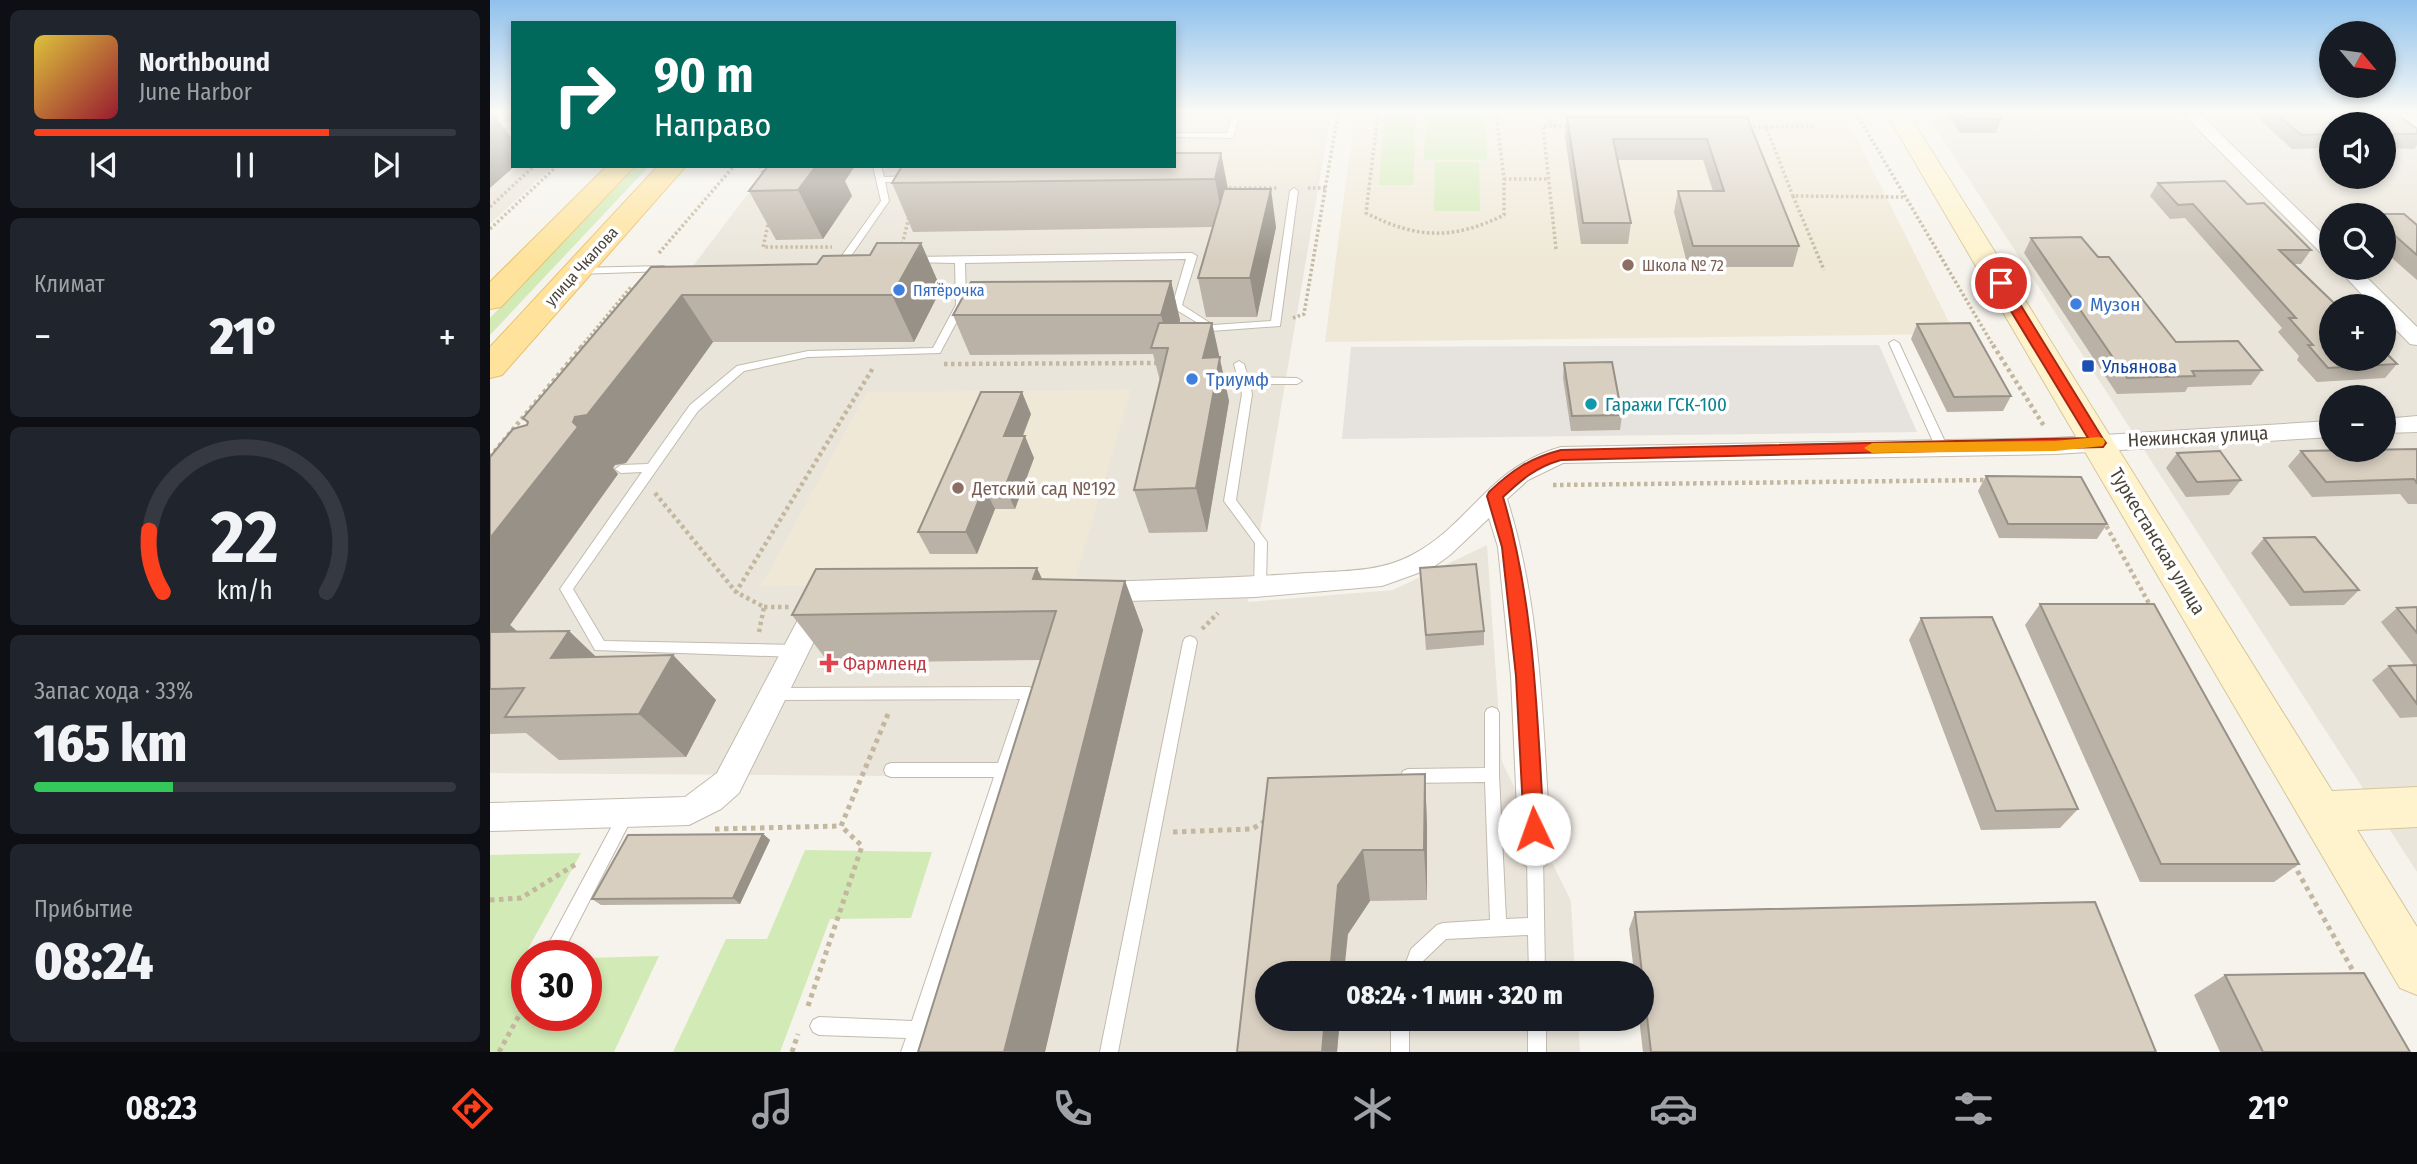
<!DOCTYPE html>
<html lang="ru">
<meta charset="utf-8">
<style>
body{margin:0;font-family:"Fira Sans Condensed",sans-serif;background:#20242c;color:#f1f3f6;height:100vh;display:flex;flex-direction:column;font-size:26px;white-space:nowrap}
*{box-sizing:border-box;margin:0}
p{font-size:23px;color:#9ea1a6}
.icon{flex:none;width:38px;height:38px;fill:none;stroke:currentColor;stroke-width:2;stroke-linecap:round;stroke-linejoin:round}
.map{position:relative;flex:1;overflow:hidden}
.sheet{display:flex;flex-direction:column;gap:10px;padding:10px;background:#0d0f14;width:490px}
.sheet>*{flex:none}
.top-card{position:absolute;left:21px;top:21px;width:665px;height:147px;border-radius:0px;box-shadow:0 4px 10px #0003;background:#00695c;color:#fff;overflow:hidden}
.needle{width:46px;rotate:119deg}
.tools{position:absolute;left:1829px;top:21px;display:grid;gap:14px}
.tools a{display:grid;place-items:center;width:77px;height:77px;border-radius:50%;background:#171b24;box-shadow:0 4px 10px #0003;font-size:35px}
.speed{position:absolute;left:21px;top:940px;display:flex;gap:14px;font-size:35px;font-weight:700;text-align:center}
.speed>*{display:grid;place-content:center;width:91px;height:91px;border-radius:50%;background:#171b24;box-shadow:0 4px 10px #0003;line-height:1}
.speed .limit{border:10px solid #d22;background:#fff;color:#111}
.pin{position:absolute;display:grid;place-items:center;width:60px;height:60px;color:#fff;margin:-30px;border:4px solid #fff;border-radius:50%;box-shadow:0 2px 7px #0007}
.me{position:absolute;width:77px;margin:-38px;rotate:357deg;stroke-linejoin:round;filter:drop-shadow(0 0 5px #0008)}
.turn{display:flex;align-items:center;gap:24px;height:147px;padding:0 28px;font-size:32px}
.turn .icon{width:91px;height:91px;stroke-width:2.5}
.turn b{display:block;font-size:49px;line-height:60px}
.big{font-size:52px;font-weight:800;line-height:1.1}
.sheet .widget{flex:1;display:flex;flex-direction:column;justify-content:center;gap:10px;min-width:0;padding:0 24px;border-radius:10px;background:#20242c}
.sheet .dial{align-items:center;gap:0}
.dial svg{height:182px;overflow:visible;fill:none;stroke:#363941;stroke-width:7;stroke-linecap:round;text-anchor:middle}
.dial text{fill:#f1f3f6;stroke:none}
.song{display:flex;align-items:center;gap:21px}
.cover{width:84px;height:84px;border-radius:10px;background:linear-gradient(135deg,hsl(50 70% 55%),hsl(350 70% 35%))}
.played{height:7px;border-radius:4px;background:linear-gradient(90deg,#fc3f1d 70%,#363941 70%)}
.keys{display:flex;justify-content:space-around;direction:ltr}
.heat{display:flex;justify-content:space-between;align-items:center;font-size:38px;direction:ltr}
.charge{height:10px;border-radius:5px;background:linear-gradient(90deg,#34c759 33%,#363941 0)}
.trip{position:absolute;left:765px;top:961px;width:399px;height:70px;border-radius:35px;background:#171b24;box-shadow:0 4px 10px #0003;font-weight:800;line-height:70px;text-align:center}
.dock{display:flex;height:112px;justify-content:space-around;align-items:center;background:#090b0e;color:#9ea1a6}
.dock .icon{width:49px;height:49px}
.dock .selected{color:#fc3f1d}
.dock b{font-size:32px;color:#f1f3f6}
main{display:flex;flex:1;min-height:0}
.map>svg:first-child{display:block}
</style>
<main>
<section class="sheet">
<div class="widget">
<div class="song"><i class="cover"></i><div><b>Northbound</b><p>June Harbor</p></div></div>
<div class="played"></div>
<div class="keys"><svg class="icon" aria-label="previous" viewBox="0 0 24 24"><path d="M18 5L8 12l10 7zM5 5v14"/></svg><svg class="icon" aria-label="pause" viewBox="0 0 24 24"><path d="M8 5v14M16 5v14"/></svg><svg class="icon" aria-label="next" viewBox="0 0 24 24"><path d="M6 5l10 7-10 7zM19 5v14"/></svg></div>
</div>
<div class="widget"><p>Климат</p>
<div class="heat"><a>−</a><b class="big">21°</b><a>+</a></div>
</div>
<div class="widget dial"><svg viewBox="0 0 100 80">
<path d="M14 69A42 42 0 1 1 86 69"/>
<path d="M14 69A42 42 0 0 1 8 42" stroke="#fc3f1d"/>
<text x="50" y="56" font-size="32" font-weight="700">22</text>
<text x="50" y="72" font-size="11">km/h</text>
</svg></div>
<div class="widget"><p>Запас хода · 33%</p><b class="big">165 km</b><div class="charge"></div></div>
<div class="widget"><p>Прибытие</p><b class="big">08:24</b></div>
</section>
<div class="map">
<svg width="1927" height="1052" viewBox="0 0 1927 1052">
<rect width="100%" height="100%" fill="#f6f3ec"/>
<path fill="#eae5da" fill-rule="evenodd" d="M0,113H23V166H63L0,224Z
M684,113H841L758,602L903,590L997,545L1012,762L1081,901L1085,973H777V1018L1088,1019L1090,1052H434L529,777L0,773V533L279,166H684Z
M1436,113H1927V872L1843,742ZM1841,124H1894V177H1841ZM1841,215H1894V268H1841ZM1841,306H1894V359H1841ZM1841,397H1894V450H1841Z"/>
<path fill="#e6e2dd" d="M1389,345L1427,432L852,439L861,347Z"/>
<path fill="#efe8d6" d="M684,113H837L825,182H506L684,166Z
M865,113H1354L1465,334L835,342Z
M641,390L584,583L271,586L377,392Z"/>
<path fill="#d2eab5" d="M895,113H926L923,185H889Z
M936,113H995L997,160H934Z
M945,162H989L990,211H944Z
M147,166H159L0,335V318Z
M315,850L442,852L421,918L340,919L290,1052H183L236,939H277Z
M91,853L33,958L37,959V1015H96V958L169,956L124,1052H0V855Z"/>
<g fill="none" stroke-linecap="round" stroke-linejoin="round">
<g stroke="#c2bbae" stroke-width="2">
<path id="lane" d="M743,113H751L743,138L684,137V133H737Z
M383,166H391L394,177L421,176L425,179L421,182H395L399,201L354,266H348L346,264L391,201Z
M804,188L808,191L790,326L721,331L685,309L667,308V304L683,303L696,259L475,263L476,302L485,303L486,305L485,307L474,308L450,353L318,357L254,371L208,411L83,589L114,641L305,645L310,647L312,651L310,655L305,657L105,650L70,589L152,472L131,473L125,469L131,465L158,464L200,405L247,366L318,351L443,348L466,305L465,263L419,262V258L422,257L702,253L707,256L692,305L723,325L781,321L800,191Z
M173,266L176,267V271L87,274L82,271L87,268Z
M1404,340L1409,343L1457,446L1455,449H1447L1445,446L1399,343Z
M749,361L754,364L758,377L807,378L812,381L807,384H760L762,394L746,500L777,542L776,587L775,591H765L764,587L765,543L734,501L752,394L744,364Z
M700,636L705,638L707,642L628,1052H610L693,642L695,638Z
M539,687L544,689L546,693L429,1052H411L416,1038L329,1035L323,1032L320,1026L323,1020L329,1017L422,1021L504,777H401L396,775L394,770L396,765L401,763H508L530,699L283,700L278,698L276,694L278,690L283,688Z
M1002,707L1007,709L1009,713V775L1016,919L1038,918L1037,855L1039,850L1045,848L1051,850L1053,855L1055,973H1039L1038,935L956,939L933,961L928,973H912L921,949L947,925L953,923L1000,920L995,782L918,783L913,781L911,776L913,771L918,769L995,768V713L997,709Z
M136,807L141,809L144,814L71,956H58L56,951L58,945L131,809Z
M901,1018H919V1052H901Z
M1038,1018H1056V1052H1038Z"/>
</g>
<g stroke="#c2bbae" stroke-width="2">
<path id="street" d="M1692,113H1709L1841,242V258L1834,256Z
M1902,113H1919L1927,118V131L1921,129Z
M1847,268H1867L1927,327V345L1920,344L1894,317V306H1883Z
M1927,416V432L1894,433V419Z
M1841,421V437L1565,454L1073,463L1038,480L1017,499C1053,612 1053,736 1061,854L1056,865L1045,869L1034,865L1029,854L1021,676L1008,547L999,518L960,555L942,568L892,586L765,597L605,602L596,599L592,592L596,585L605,582C676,580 747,578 818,573C853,571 891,572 922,555C982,523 997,468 1071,447L1565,438Z
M336,596L345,599L349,606L330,629L249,793L231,809L199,825L0,831V803L195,797L227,773L311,614L327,599Z"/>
</g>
<g stroke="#d6c79b" stroke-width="2">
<path id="secondary" d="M1396,113H1418L1842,791L1927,787V827L1867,830L1927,927V995L1910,988Z"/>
</g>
<g stroke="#e6c16a" stroke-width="2">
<path id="primary" d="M117,166H145L11,307L0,309V282Z
M168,166H196L12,375L0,378V347Z"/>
</g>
<path stroke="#c4b79f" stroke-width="3.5" stroke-dasharray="2.5 2.5" stroke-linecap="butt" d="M888,113L876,213C927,239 963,240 1014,215V179L1006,113
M1053,113L1065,126
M1366,113L1504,347
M0,125L23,118
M1258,127H1276L1303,196L1413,197
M1276,127L1325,126
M0,129H23
M270,166L275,177
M1014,179H1058
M734,188H789
M818,188H836
M1303,196L1334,270
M0,207L44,166
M279,220L273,247H342
M0,229L67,166
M411,249L419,217
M1066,249L1053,126H1082
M169,253L244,166
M803,318L814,314L848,113
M91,347L141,287"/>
<path stroke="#c4b79f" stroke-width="4.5" stroke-dasharray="3.5 3.5" stroke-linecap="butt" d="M1503,345L1554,426
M454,364L668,363
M0,457L93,345
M1063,485L1499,480
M165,493L246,592
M1613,520L1661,607
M274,607H301
M712,629L728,613
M269,632L274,607L246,592L383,368"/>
<path stroke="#c4b79f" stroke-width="5" stroke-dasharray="4.5 4.5" stroke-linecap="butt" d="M225,829L351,826
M683,832L762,829L777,820
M1803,863L1867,978
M0,900L31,898L86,864
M318,1006L372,846L351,826L398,714
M9,1052L37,1001
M302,1052L308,1034"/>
<use href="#lane" fill="#fff" fill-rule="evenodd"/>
<use href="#street" fill="#fff" fill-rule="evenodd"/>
<use href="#secondary" fill="#fff3cd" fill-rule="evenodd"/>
<use href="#primary" fill="#ffe39c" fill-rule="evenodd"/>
</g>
<path fill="#bab2a6" d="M684,113H700L699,115L684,116Z
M1457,113H1507L1511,119L1506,133H1470Z
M1775,113H1906L1927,129V145L1924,149L1894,148V124H1841V148L1802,149L1770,120Z
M1077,117H1257L1309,246L1303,267H1198L1184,212L1188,191H1223L1213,160H1128L1141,223L1138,244H1091L1075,137Z
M731,153L738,189L786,227L767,317H716L708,278L723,227L423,232L402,183Z
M355,181L362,196L333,239L286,240L259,191Z
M1668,183L1757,204L1821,250L1811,264H1804L1907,364L1895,378L1827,382L1807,360L1809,356L1788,332L1792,328L1695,218L1680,219L1660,196Z
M1880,214H1914L1927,225V280L1894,251V215H1879Z
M1541,238L1608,257L1686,342L1772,370L1761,385L1698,387L1695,392L1627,394L1534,253Z
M431,243L451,289L424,342H223L136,463L125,465L123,468L128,474L20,625L28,632L79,631L106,657L183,655L226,700L196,757L69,760L36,733L0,734V457L37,425V423L33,418L161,267L327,264L380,255Z
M681,281L690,320V323H722L739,401L717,532L659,533L644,490L670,381L663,354L480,355L463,315Z
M1427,324L1521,396L1513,411L1457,412L1421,339Z
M1074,363L1132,415L1130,430L1081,431L1073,378Z
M541,414L533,436L544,458L525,509H505L487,554H440L428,532Z
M1927,449V504H1918L1910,494L1822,497L1798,466L1811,451Z
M1687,453L1751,480L1739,495L1696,497L1676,468Z
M1496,476L1617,524L1607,539L1509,538L1488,491Z
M1774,538L1869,590L1854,605L1800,606L1761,553Z
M930,568L994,631V645L936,650Z
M552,579L635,581L653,630L555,1052H428L551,660L339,663L302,615Z
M1550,604L1809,864L1784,882H1650L1535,625Z
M1927,607V717L1910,718L1882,680L1899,666L1924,665L1891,622L1907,608Z
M1431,618L1588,809L1570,828L1491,830L1419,640Z
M935,774L937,827V900L880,901L858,934L777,1018H850L847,1052H747L778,778Z
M273,834L280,840L250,904L111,905L102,899Z
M1145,912L1666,1052H1153L1149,1018H1152V973H1144L1139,929Z
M1735,975L1920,1052H1730L1704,995Z"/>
<path fill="#979187" d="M0,113H3L23,140V166H25L0,188Z
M731,153L740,201L734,227L725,179Z
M326,166H365L355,181L362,196L333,239L308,190Z
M781,189L786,227L767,317L760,278Z
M431,243L451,289L424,342L402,295Z
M681,281L690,320L681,354L671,315Z
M192,295L223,342L136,463L125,465L123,468L128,474L20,625L39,642L0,667V538L85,417Z
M722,323L739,401L717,532L706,488L713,358Z
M532,392L541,414L524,458L514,436Z
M535,436L544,458L525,509L515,487Z
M494,487L505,509L487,554L476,532Z
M547,568L570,617L566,611L543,579Z
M635,581L653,630L555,1052H514Z
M79,631L126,676L61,658Z
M183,655L226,700L196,757L149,714Z
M935,774L937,827V900L934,850Z
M273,834L280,840L250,904L243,898Z
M873,850L880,901L858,934L854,973H840L848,885Z
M835,1018H850L847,1052H832Z"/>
<path fill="#d8cfc1" stroke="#979187" stroke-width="2" d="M1471,113H1507L1511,119H1476Z
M1785,113H1906L1927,129V134H1894V124H1841V134L1811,135Z
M1077,117H1257L1309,246H1203L1188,191H1234L1217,139H1123L1141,223H1093Z
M684,153H731L725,179L402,183L412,166H684Z
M278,166H326L308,190L259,191Z
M1735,181L1757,204L1774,203L1821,250H1789L1847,306H1841V359H1894V351L1907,364L1838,368L1818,345H1823L1799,318H1806L1703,204L1688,205L1668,183Z
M734,189H781L760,278H708Z
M1880,214H1914L1927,225V255L1894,226V215Z
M1591,237L1608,257H1619L1686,342L1748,341L1772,370L1702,371L1705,376L1637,378L1541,238Z
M387,243H431L402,295H192L97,415L85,417L83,422L88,427L0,538V457L23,429L37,425L38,422L33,418L161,267L327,264L333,256L380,255Z
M681,281L671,315H463L481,282Z
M669,323H722L713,358L730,357L706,488L644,490L678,348H661Z
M1480,323L1521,396L1464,397L1427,324Z
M1122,362L1132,415L1082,416L1074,363Z
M491,392H532L514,436H535L515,487H494L476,532H428Z
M1927,449V483L1924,479L1836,482L1811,451Z
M1730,451L1751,480L1707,482L1687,453Z
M1496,476L1591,477L1617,524H1518Z
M1825,537L1869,590L1814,592L1774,538Z
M986,564L994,631L936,635L930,568Z
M547,568L543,579L635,581L514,1052H428L566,611L302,615L326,569Z
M1550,604H1664L1809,864H1671Z
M1927,607V633L1907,608Z
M1502,617L1588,809L1506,811L1431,618Z
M79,631L61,658L183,655L149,714L15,717L34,688L0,689V632Z
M1927,665V704L1899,666Z
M935,774L934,850H873L848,885L840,973H777V1018H835L832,1052H747L778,778Z
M273,834L243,898L102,899L138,835Z
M1605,902L1666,1052H1161L1145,912Z
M1874,973L1920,1052H1773L1735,975Z"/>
<linearGradient id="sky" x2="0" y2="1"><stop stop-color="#8fc1ec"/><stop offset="0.43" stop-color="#fbfaf6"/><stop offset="1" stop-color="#fbfaf6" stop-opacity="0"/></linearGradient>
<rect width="1927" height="260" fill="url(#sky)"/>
<path fill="#fc3f1d" stroke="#a42913" stroke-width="2" d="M1511,279L1517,283L1613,439L1616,443L1613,447L1071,460C1046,467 1031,480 1013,497C1045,604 1047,718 1054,829L1051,835L1044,838L1037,835L1034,829L1026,676L1012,547L997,496L999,492C1022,470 1040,458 1071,450L1598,438L1504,283Z"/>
<path fill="#f59e0b" d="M1608,437L1613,438L1615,442L1613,446L1565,451L1382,453L1374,448L1382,443L1565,441Z"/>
<g fill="#8d6e63" stroke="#fff" stroke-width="2.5">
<circle cx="1138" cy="265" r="7"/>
<circle cx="468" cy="488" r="7"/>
</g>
<g fill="#3f7fe0" stroke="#fff" stroke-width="2.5">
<circle cx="409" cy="290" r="7"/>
<circle cx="1586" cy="304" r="7"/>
<circle cx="702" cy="379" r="7"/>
</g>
<rect fill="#1a4fb4" stroke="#fff" stroke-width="2.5" x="1591" y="359" width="14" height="14" rx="3.5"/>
<circle fill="#0f9aa8" stroke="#fff" stroke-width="2.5" cx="1101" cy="404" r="7"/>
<path fill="#e0444e" stroke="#fff" stroke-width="2.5" d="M335.5 652.5h7v7h7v7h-7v7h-7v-7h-7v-7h7z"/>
<g text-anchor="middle" stroke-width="7" stroke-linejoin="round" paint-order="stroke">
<g font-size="16" fill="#785e54" stroke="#fff" text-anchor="start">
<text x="1152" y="271">Школа № 72</text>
</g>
<g font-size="16" fill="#4b4439" stroke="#fff">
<text transform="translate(91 266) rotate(-48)" y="6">улица Чкалова</text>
</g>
<g font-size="16" fill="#366cbe" stroke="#fff" text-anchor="start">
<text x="423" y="296">Пятёрочка</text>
</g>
<g font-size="19" fill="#366cbe" stroke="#fff" text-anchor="start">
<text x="1600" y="311">Музон</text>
<text x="716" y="386">Триумф</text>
</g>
<g font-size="19" fill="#164399" stroke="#fff" text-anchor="start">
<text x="1612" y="373">Ульянова</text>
</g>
<g font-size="19" fill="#0d838f" stroke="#fff" text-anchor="start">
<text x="1115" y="411">Гаражи ГСК-100</text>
</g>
<g font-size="19" fill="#4b4439" stroke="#fff">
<text transform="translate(1708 436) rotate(-3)" y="7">Нежинская улица</text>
<text transform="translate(1668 541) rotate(59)" y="7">Туркестанская улица</text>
</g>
<g font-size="19" fill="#785e54" stroke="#fff" text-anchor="start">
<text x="482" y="495">Детский сад №192</text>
</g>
<g font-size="19" fill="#be3a42" stroke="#fff" text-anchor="start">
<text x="353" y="670">Фармленд</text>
</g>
</g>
</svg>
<div class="tools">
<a><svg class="needle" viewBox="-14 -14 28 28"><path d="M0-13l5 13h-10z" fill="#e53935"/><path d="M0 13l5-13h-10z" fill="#9ea1a6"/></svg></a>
<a><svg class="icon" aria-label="sound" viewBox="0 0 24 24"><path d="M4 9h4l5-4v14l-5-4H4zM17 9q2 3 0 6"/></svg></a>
<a><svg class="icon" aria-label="search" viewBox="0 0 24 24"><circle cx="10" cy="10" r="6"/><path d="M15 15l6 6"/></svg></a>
<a>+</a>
<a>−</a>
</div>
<div class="speed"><div class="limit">30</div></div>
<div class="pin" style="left:1511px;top:283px;background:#d93025"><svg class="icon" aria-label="arrive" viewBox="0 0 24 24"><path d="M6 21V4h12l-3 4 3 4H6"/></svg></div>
<svg class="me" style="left:1044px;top:829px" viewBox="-20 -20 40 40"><circle r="19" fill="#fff"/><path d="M0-13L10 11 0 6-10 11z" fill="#fc3f1d"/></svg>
<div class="trip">08:24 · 1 мин · 320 m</div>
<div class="top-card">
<div class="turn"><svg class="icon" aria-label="right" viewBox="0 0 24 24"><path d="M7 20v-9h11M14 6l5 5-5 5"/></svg><div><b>90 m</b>Направо</div></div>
</div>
</div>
</main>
<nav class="dock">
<b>08:23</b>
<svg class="icon selected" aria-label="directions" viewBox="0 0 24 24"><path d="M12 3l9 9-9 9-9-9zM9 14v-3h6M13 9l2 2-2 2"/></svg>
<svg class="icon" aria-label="music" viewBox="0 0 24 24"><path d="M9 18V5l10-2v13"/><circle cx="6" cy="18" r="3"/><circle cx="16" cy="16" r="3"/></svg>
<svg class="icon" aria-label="phone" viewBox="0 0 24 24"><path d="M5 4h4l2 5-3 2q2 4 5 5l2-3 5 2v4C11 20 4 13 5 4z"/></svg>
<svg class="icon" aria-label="climate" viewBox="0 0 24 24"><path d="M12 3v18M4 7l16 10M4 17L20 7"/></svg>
<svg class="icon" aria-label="car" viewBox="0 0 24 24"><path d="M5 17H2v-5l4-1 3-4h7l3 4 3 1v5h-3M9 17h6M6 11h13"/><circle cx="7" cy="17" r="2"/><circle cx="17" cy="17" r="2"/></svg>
<svg class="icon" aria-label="filters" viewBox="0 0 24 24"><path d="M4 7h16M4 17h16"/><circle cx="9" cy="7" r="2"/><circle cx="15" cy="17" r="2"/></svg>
<b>21°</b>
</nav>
